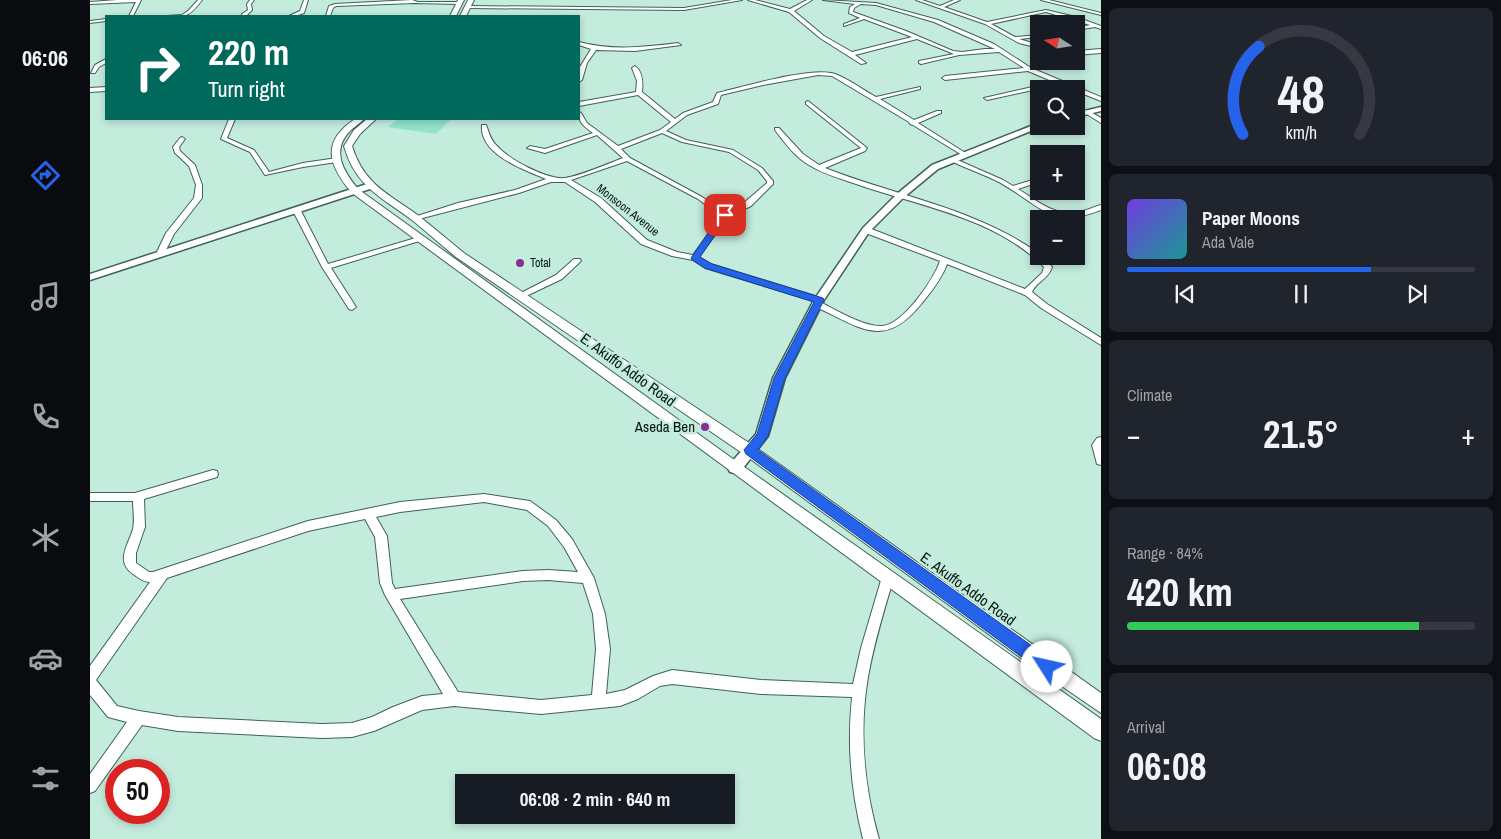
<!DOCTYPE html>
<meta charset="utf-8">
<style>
body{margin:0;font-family:"Archivo Narrow",sans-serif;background:#20242c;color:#f1f3f6;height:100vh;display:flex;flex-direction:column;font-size:19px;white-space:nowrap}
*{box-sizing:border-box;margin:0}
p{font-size:16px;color:#9ea1a6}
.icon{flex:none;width:28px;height:28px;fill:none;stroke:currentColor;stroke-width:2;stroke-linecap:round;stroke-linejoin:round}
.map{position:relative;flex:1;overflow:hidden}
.details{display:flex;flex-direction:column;gap:8px;padding:8px;background:#0d0f14;width:400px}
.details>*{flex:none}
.guide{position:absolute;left:15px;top:15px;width:475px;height:105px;border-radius:0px;box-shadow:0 2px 8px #0003;background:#00695c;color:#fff;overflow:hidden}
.needle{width:32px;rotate:282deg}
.fabs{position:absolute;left:940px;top:15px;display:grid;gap:10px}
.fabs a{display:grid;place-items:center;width:55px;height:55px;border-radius:0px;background:#171b24;box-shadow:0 2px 8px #0003;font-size:25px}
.speed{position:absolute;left:15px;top:759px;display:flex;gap:10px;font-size:25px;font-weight:700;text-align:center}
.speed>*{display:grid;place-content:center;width:65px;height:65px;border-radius:50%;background:#171b24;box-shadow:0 2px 8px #0003;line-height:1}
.speed .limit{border:8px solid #d22;background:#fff;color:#111}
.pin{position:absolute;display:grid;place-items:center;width:42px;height:42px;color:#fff;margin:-21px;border-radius:10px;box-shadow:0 2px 8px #0006}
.me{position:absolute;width:55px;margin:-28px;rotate:305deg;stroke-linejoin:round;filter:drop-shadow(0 0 4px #0008)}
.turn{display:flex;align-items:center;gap:18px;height:105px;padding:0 20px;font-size:22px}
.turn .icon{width:65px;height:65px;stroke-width:2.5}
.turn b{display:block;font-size:35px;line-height:42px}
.big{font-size:38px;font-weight:700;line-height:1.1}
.details .card{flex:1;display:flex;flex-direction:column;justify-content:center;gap:8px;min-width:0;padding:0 18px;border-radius:8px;background:#20242c}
.details .dial{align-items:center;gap:0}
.dial svg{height:130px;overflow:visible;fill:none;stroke:#363941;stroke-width:7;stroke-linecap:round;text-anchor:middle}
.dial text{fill:#f1f3f6;stroke:none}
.song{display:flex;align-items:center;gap:15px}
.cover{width:60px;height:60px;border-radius:8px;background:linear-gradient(135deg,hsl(260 70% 55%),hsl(180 70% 35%))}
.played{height:5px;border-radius:2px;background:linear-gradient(90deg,#2563eb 70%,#363941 70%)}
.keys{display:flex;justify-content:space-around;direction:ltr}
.heat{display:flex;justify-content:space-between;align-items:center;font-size:28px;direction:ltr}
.charge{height:8px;border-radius:4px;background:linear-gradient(90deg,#34c759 84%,#363941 0)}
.trip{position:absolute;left:365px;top:774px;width:280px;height:50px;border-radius:0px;background:#171b24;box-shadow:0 2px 8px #0003;font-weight:700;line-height:50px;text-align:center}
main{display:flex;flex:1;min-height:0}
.tab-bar{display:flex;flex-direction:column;width:90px;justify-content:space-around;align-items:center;background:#090b0e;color:#9ea1a6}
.tab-bar .icon{width:35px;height:35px}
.tab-bar .on{color:#2563eb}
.tab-bar b{font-size:22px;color:#f1f3f6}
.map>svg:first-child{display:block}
</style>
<main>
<nav class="tab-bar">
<b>06:06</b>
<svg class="icon on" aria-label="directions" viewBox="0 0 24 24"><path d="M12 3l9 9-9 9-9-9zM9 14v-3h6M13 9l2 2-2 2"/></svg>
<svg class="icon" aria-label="music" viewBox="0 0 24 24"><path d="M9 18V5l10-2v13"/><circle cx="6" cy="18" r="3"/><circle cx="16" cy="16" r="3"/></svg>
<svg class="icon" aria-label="phone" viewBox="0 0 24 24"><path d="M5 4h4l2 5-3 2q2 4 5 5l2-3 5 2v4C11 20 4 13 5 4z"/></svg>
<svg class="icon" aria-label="climate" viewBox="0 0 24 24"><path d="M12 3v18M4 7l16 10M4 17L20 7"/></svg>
<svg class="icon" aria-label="car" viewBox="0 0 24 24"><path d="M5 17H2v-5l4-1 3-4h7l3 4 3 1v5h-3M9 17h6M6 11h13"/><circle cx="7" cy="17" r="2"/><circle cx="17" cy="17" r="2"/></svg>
<svg class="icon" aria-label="filters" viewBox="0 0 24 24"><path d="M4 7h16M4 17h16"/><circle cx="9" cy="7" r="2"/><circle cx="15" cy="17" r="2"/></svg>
</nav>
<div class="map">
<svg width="1011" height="839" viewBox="0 0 1011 839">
<rect width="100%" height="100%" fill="#c3ecdd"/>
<path fill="#91e4c9" d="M308,119H361L346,134L298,127Z"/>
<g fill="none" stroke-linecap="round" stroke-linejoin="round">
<g stroke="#3d6256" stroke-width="2">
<path id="minor" d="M27,0H51L43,16H39L46,2L0,4V2Z
M108,0H112C100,16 97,17 77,16L92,15L98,11Z
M160,0H164L161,4L162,10L157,15L159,16H152V14L158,10L157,4Z
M214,0H218L214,13L205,16H199L210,11Z
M322,0L328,2H369L371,3L369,4L324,3L246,6L243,8L240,16H236L239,6L245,4Z
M642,0H652L594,10L378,8L376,7L378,6L594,8Z
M658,0H665L700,9L717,0H722L704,11L734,36L762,52L822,37L774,19L754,26V24L770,18L759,13L760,7L765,4L733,0L786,3L848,20L904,44L941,68L1011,97V101L986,91V89H982L970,84L897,100L894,98L964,82L938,71L855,80L852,78L855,76L934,68L909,52L869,55L831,64L829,63V61L864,54L827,39L765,55L776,63L771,64L730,38L699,12ZM771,4L786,5L844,22L905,49H895L872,52L863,51L816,31L763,12L764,8Z
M826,0H832L850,6L864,0H870L854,7L897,22L956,10L986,17L1011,26V29L1005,27L986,30V28L1000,25L956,12L901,24L925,37L949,35V37L929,39L949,45V48L929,43L895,24Z
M951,0H959L1011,13V15Z
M16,19V21L0,23V21Z
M489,42C522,51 555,47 588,43L591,45L545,51L506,50L497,63L492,80L489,82L490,67L501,49L489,45Z
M1011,49V53L986,55V51Z
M16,59V63L9,67L5,73H1L5,65Z
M545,66C553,72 553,83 552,92L585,119L593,113L623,102L627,93C652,87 723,66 745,74C759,79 773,90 786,97L830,87V89L790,99L824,120L847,111H851V113L828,123L877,154L872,155L823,125L820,124L819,122L742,76L728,75L673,85L631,95L628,104L597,115L576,131L596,140L643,150L672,168L683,181V184L661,206L638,217L609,257L621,264L732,298L733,300L730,302C746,310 774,327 792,326C813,325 844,279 850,261L773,232V228H779L935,289L952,273L954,267C907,219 834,207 772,186C755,180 735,175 719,165C705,157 695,143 685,130V128H689L713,154L729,165L771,148L716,104V102L718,101L777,148L775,151L735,168C806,196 885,208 948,253L949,256H952L962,267C958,280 947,281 942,292L957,304L1011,338V345L951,308L935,295L857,264C852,278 842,291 832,303C794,351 770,327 724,306L723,304L726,302L615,268L603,260L582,256L551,244L505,202L475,182H461L429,193L325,220L321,218L368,203L425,190L456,179C434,170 389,154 392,125H396C399,132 400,139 406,145C418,159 457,180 475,178C490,176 517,164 533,158L507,135L455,153L437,148L440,146L455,149L503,133C495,127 488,123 489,112L491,113L497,123L528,146L570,130L581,122L548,95L489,106V102L546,92L547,81L542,68ZM572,133L592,142L639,152L668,170L677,181V183L655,202L635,212L612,197L540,158L531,149ZM537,161L608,199L631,216L603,255L587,252L557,240L511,198L481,180Z
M16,87V91L0,92V88Z
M997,110L1011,118V123L995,113V111Z
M139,119H145L137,138L164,150L179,172L213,163L247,158L250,160L247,162L213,167L175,175L160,152L131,139Z
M92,137L95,139L89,147L90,151L105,165L112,185V198L84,234L74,254L70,256L66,254L76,233L104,198L106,185L99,166L85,153L83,147L90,138Z
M859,158H863L913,180L923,186L949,178V182L928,189C946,200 965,217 988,212C996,211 1003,207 1011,205V210C960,230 949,204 909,182C893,174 875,168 859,160Z
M204,209L211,211L238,264L329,237H332L336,239L241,268L266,307L262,310L259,309L232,267L203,211Z
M484,259H490L491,261L472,279L434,297H428L427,295L466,275Z
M1011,437V465L1007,464L1002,445L1007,438Z
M123,470L127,471L128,474L127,477L54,499L55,527L46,553V563L59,572H63L218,521L310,502L394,494L440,501L466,520L482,539L504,578L515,614L520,649L516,694L535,690L563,676L582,670L671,680L763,684L771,648L792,577L794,573L798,572L802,573L804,577C794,610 784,643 778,677C769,730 774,787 789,839H773C761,792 757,745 762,697L671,694L582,684L570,686L548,699L530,706L451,714L364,706L332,710L284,731L262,737L232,738L88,731L52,725L5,791L0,793V774L37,722L18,717L0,695V666L60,582C53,582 49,578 43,574C25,561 38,546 43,529C45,520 43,510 43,501H0V493H45ZM394,502L437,510L458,526L474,547L488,572L458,570L433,571L305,589L302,583L297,536L286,517L310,512ZM275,519L285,537L290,583L295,595L353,694L332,696L303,707L282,717L262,723L232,724L88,717L49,711L27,706L6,680L77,578L218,531ZM458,580L493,583L503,614L506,649L502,695L451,700L368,692L310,599L433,581Z"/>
</g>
<g stroke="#3d6256" stroke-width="3">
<path id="tertiary" d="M1011,107V111L986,117V113Z
M946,124L953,126L848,169L813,198L779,232L734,300L695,378L678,436L650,472L645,473L640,472L638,468L640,464L666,434L683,378L724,300L773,228L807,194L842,165Z
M280,183L283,184V188L0,280V274Z"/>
</g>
<g stroke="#3d6256" stroke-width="2">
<path id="secondary" d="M368,0H374L366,16H360Z
M378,0H384L376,16H370Z
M265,119H274C269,124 264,127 259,132C241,152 254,172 268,189L650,464L1011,719V741L1004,738L262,193C239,166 230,142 265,119Z
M277,119H286L270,134L262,146C274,185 299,194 329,216C344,228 359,241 374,253L665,447L1011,693V713L938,663L655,455L366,257C351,245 337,232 322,220C291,197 265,186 254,146L264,130Z"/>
</g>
<use href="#minor" fill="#fff" fill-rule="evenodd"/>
<use href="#tertiary" fill="#fff" fill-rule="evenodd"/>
<use href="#secondary" fill="#fff" fill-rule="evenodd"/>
</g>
<path fill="#2563eb" stroke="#184099" d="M632,213L639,215L610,257L622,264L733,298L734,300L695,378L678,436L668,450L963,661L965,667L963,672L957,674L952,672L656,454L654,450L667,434L684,378L724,302L615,268L602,260L601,258Z"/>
<g fill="#892d98" stroke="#c3ecdd" stroke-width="2">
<circle cx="430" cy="263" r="5"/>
<circle cx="615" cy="427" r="5"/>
</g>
<g text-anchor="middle" stroke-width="5" stroke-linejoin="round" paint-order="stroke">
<g font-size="12" fill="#091814" stroke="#c3ecdd">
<text transform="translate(538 210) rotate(38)" y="4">Monsoon Avenue</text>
</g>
<g font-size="12" fill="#091814" stroke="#c3ecdd" text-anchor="start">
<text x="440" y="267">Total</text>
</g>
<g font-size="15" fill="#091814" stroke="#c3ecdd">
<text transform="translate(538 370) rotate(36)" y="5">E. Akuffo Addo Road</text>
<text transform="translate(878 589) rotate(36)" y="5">E. Akuffo Addo Road</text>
</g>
<g font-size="15" fill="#091814" stroke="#c3ecdd" text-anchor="end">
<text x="605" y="432">Aseda Ben</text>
</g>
</g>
</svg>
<div class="fabs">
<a><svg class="needle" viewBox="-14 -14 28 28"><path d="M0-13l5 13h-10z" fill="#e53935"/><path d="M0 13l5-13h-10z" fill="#9ea1a6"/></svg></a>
<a><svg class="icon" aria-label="search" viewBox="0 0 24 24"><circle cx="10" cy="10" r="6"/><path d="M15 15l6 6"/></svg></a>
<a>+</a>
<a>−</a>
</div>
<div class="speed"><div class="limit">50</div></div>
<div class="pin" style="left:635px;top:215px;background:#d93025"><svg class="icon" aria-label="arrive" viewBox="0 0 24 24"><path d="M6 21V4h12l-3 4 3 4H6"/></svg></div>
<svg class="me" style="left:957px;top:667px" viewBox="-20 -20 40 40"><circle r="19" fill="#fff"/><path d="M0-13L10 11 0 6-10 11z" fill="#2563eb"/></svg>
<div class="trip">06:08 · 2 min · 640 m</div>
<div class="guide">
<div class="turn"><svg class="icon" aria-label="right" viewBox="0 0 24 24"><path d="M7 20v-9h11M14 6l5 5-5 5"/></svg><div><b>220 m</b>Turn right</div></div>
</div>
</div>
<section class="details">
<div class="card dial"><svg viewBox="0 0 100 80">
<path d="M14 69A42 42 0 1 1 86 69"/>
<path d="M14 69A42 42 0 0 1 24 15" stroke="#2563eb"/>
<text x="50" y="56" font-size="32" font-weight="700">48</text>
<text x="50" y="72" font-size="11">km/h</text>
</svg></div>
<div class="card">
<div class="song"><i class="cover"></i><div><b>Paper Moons</b><p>Ada Vale</p></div></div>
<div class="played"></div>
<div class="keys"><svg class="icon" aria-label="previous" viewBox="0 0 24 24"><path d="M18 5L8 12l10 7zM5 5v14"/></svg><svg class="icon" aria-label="pause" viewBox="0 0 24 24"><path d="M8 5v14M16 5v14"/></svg><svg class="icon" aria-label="next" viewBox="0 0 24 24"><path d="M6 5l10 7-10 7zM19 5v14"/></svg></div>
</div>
<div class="card"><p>Climate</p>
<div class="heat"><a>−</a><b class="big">21.5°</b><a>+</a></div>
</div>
<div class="card"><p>Range · 84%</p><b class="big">420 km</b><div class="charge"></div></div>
<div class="card"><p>Arrival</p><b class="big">06:08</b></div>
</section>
</main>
